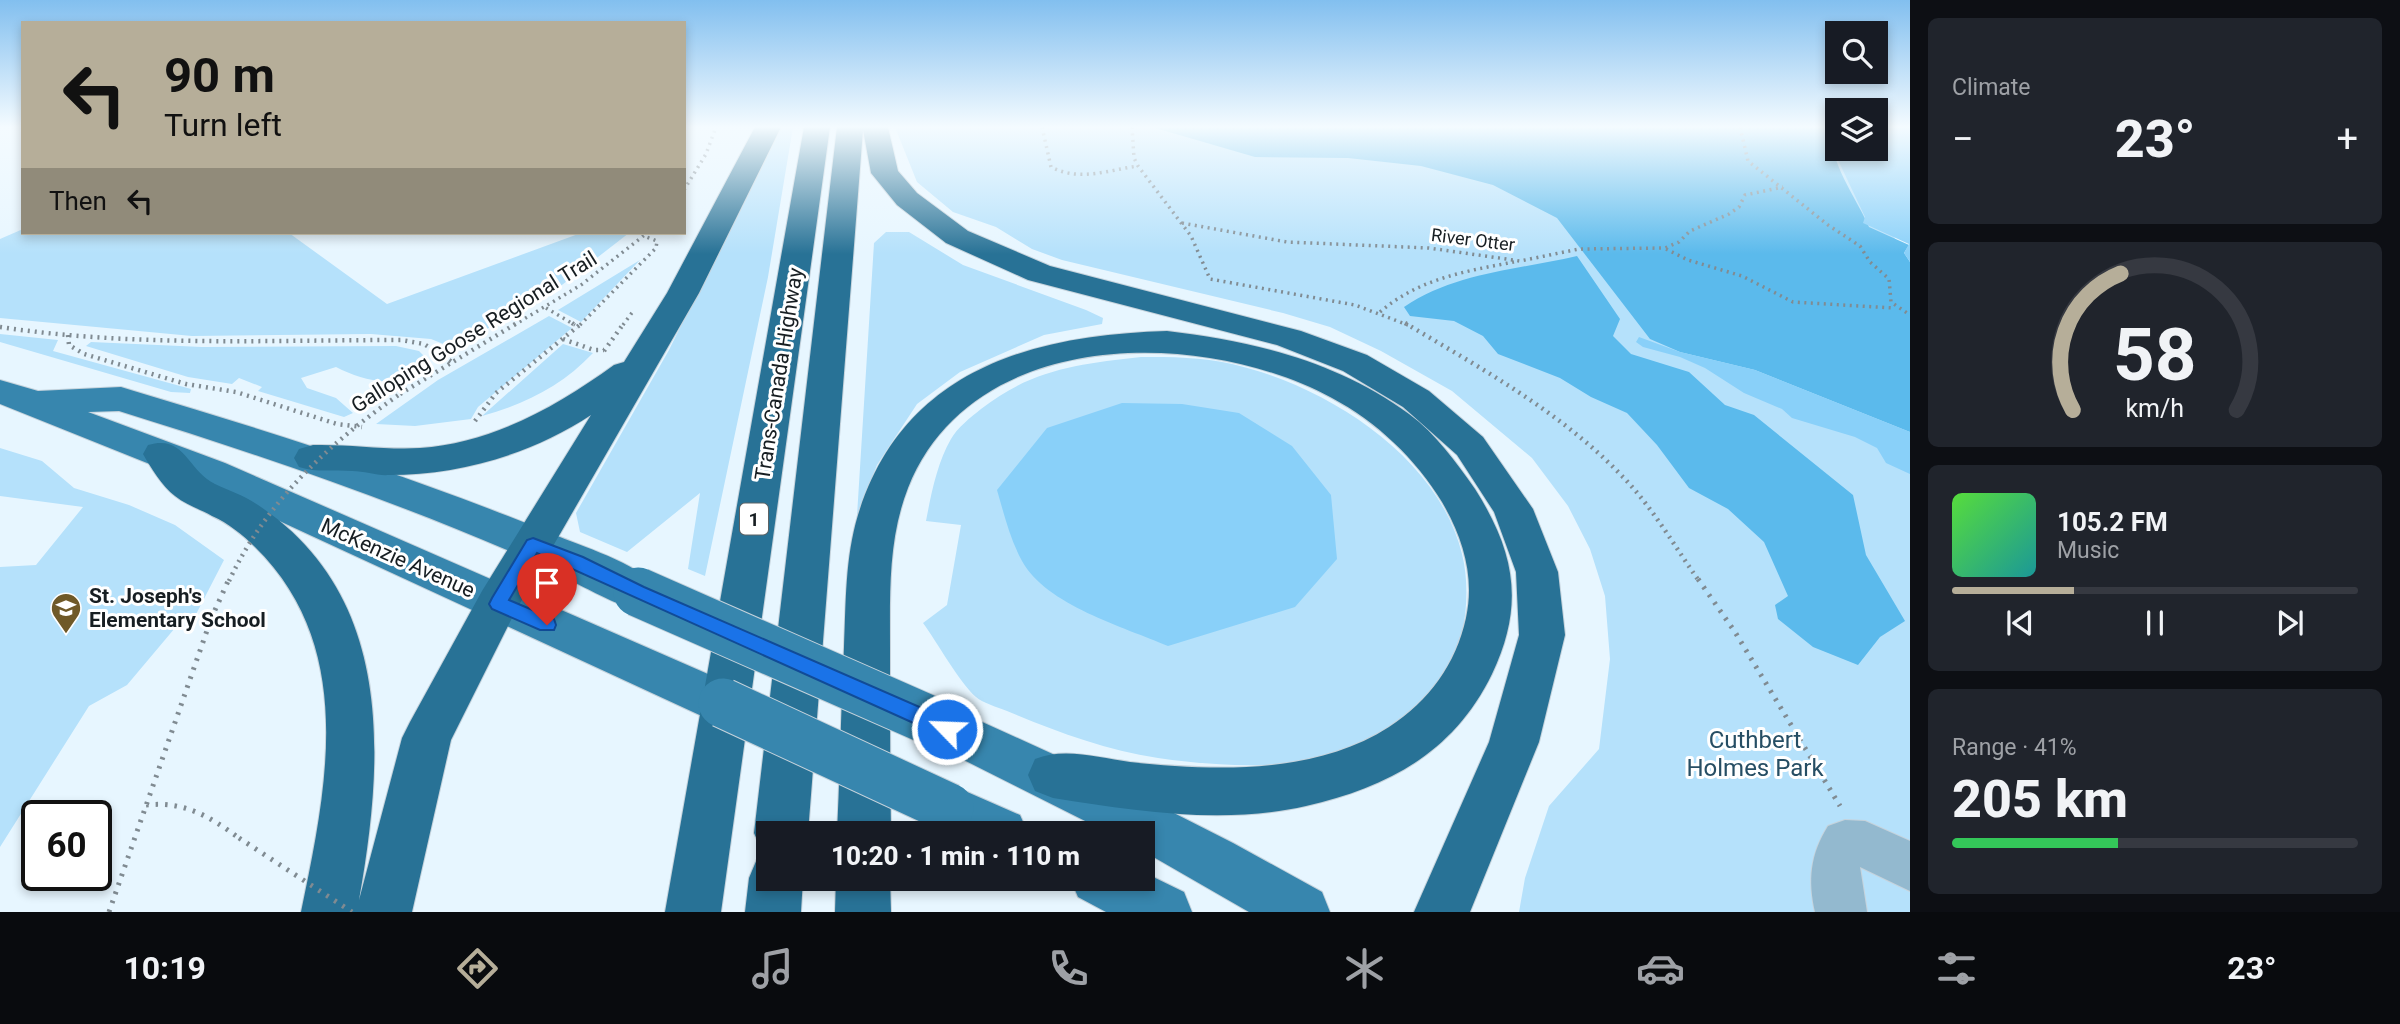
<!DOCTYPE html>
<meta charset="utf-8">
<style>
body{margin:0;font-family:Roboto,sans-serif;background:#20242c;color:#f1f3f6;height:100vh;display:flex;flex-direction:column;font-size:26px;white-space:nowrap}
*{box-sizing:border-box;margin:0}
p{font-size:23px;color:#9ea1a6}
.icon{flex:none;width:38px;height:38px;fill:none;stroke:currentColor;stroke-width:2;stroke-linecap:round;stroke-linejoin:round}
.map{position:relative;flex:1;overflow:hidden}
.side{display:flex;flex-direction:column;gap:18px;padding:18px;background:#0d0f14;width:490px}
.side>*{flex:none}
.hud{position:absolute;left:21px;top:21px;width:665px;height:214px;border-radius:0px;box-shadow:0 4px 10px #0003;background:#b6ae99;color:#111;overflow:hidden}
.tools{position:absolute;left:1825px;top:21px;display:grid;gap:14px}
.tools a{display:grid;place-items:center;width:63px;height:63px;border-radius:0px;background:#171b24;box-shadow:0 4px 10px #0003;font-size:35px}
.speed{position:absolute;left:21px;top:800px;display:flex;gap:14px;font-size:35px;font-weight:700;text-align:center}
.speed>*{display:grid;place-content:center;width:91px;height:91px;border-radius:50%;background:#171b24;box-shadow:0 4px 10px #0003;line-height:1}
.speed .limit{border:4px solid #111;border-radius:10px;background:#fff;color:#111}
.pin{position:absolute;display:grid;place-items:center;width:60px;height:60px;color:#fff;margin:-72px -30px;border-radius:50% 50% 50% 0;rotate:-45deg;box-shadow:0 0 7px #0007}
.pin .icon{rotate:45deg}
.me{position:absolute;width:77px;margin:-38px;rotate:294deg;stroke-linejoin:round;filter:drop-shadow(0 0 5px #0008)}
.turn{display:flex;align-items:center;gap:24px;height:147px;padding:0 28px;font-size:32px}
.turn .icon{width:91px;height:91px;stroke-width:2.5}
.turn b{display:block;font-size:49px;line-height:60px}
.then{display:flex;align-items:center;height:66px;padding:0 28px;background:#0003;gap:14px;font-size:26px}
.big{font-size:52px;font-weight:800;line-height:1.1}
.side .widget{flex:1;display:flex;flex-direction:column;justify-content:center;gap:10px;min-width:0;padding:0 24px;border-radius:10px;background:#20242c}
.side .dial{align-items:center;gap:0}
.dial svg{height:182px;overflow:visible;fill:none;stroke:#363941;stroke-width:7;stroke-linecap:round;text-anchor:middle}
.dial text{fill:#f1f3f6;stroke:none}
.song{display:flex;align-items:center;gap:21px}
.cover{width:84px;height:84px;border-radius:10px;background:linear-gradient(135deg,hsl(110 70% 55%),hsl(180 70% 35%))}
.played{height:7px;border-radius:4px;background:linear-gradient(90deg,#b6ae99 30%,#363941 30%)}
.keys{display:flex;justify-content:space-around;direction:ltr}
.heat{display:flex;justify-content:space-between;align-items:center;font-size:38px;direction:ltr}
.charge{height:10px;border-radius:5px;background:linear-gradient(90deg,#34c759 41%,#363941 0)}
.trip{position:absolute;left:756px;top:821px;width:399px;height:70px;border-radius:0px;background:#171b24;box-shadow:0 4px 10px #0003;font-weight:800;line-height:70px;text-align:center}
.tabs{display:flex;height:112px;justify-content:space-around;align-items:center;background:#090b0e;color:#9ea1a6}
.tabs .icon{width:49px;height:49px}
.tabs .active{color:#b6ae99}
.tabs b{font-size:32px;color:#f1f3f6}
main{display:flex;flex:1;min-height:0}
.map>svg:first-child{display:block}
</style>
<main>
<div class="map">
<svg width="1910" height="912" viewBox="0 0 1910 912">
<rect width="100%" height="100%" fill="#e7f6ff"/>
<path fill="#b5e1fb" d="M779,127H793L768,277L705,576L688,569L700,493L627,552L580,532L576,513L669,350Z
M895,127H1837L1838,149L1910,262V912H1519L1525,878L1549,806L1599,749L1610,659L1605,596L1590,549L1568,506L1532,458L1452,391L1381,351L1330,327L1283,313L1062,260L1032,249L996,227L953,212L917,182Z
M23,229V233H289L387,304L581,233H629L549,295L463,342L446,345L431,339L371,334L192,336L0,318V239Z
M886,232H909L963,265L1086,310L1103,318L1102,324L1044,335L960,372L917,404L877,465L857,516L874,243Z
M640,260L581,322L558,310Z
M549,316L572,328L478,407L471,419L415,426L376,424L438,380Z
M0,334L58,340L53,351L191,389L190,393L171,392L0,342Z
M91,342L202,347L396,346L419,351L428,360C404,391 367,383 336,367L301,378L307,388L336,398L353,413L344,417L258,391L262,387L239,378L232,384L188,377L86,346Z
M563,344L593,353C562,386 525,404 482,416Z
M1141,357C1171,357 1202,357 1232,364C1324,385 1438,455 1462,554C1471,590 1466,638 1449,670C1437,691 1396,729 1375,740C1355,749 1326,759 1304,762C1255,768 1207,765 1158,758C1105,750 1055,731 1007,711C997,707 983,703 976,697C959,682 937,642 923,623L947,605L961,525L926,521C931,495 937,463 951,439C957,428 971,417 981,409C1032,369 1079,364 1141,357Z
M0,448L42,461L74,488L129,505L175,525L224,560L192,622H180L127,685L89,706L0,847V567L36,565L83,507L0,496Z"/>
<path fill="#5bbaec" d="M1152,127H1834C1823,154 1858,200 1869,227L1909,245L1904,253L1910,262V432L1755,370L1680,352L1650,339L1557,218L1493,185L1421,166L1348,158L1255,157Z
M1577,256L1620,319L1613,336L1631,354L1689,372L1725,405L1754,415L1853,495L1866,555L1905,621L1880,637L1858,665L1813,647L1778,619L1775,605L1788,596L1764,542L1728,509L1689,488L1657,445L1627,413L1591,397L1560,378L1498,354L1483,336L1454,321L1410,316L1404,307C1456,272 1517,270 1577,256Z"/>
<path fill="#89d0f9" d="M1834,127H1837L1838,149H1876V127H1910V262L1904,253L1909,244L1863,223L1865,217L1830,143Z
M1639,337L1680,352L1755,370L1910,432V474L1886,463L1877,448L1855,437L1792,418L1782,409L1744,393L1705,368L1680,357L1643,347L1636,342Z
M1122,403L1182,404L1239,413L1292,446L1331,495L1337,559L1295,607L1168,646C1124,627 1046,605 1022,561C1010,539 1004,514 997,490L1047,428Z"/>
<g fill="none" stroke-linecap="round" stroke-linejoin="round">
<g stroke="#c6d3dc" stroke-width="2">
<path id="minor" d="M1845,820L1865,821L1910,841V891L1860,867L1867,912H1815C1808,880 1810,855 1828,826Z"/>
</g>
<g stroke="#c6d3dc" stroke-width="2">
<path id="major" d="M0,380L38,391L121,387L134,391C278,434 420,479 560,537C587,548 647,567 660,592L653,604C649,606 643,609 638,609C622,610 557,572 537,563C398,502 264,456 119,411L88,412L225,463L740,688L747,703L740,718L723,724L706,718L197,483L0,404Z
M947,706L1101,776L1233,843L1322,892L1330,912H1249L1143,851V833H1109L930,743L922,728L930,713Z
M949,784L1020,815L1028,833H946L931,825L923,808L931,791Z
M1143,872L1184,892L1192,912H1106L1078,897L1070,878H1143Z"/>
</g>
<g stroke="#c6d3dc" stroke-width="2">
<path id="highway" d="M755,127H781L699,293L515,612L451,740L412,912H301C327,787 357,647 255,547C243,535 228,523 212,516C200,509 186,505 175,496C162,486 151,468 143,454L148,445C185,434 187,470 215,484C230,491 245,496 258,505C395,596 384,758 359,900L402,738L410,722L482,591L591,415C532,454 460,475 389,475C377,476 365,471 352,471C334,469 317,473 299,467L294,458L299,449L313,445C349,444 384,450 420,448C492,443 556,407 614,365L624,362L667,293Z
M804,127H830L721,912H665Z
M837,127H888L898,171L917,193L968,231L1050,266L1301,331L1367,355L1429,391L1483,437L1533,509L1558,572L1565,635L1539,742L1470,912H1414L1489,742L1519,635L1516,572L1494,512L1457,455L1403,407L1343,371L1277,345L1028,280L946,243L897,205L871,173L863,130L808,833H768V853L762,851L754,833Z
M1167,331C1253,341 1337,361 1409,414C1436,434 1456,462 1475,489C1515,552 1525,605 1492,674C1454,752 1389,787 1306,806C1223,825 1136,811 1053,798L1035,791L1028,775L1035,759C1065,747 1099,758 1130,762C1215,771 1314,775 1389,727C1429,701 1456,664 1466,618C1475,577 1463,538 1442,502C1416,459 1377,422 1332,398C1203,328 972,326 908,488C888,539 890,593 890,647C890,709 890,771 891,833H837C840,771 841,709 844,647C846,603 845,558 858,515C903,370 1031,335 1167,331Z
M768,854V878H803L801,912H745L749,878L757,859Z
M836,878H890L891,912H835Z"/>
</g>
<path stroke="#808b92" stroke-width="3.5" stroke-dasharray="2 4.5" stroke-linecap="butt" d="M1042,127L1051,167C1080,182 1108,170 1138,166
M1132,127L1134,158L1138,166L1191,236L1210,279L1355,305L1408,325
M1740,127L1748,161L1828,225L1860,246L1870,262L1889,279L1891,302L1910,315
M684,190L706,154L716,127
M1182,223L1287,242L1429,248L1520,261L1579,249L1665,248L1679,242L1690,231L1729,214L1739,207L1745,195L1783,187
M1666,249L1688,260L1742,276L1793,302L1893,308
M546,308L575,325
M1380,312C1418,279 1466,271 1514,262
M514,325L581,285L647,233
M580,325L656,248L657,241L644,236
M623,325L634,310"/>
<path stroke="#808b92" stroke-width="4.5" stroke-dasharray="2 5" stroke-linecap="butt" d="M572,323L578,327
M1405,323C1482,369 1561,412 1623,477C1653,508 1675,547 1699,581
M0,327C133,347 267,340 401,340L424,344L452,362
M68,335L69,345L84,354L186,384L236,392L337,424L362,427
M563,339L594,350H604
M604,351L624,323
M400,394L517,323
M475,421L496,393L582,323"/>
<path stroke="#808b92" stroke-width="5" stroke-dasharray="2.5 7" stroke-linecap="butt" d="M1698,579L1735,632L1840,806
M146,805C184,801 209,816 239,838
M109,912L211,619"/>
<use href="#minor" fill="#93b9cf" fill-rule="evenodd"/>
<use href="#major" fill="#3786ae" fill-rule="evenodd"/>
<use href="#highway" fill="#287296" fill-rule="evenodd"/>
<g stroke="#c6d3dc" stroke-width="51" stroke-linecap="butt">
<path id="major-bridge" d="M638,592L947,728
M723,703L949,808"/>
</g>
<path stroke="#808b92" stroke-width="4.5" stroke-dasharray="2 5" stroke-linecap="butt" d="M229,581C266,502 329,443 400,394"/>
<path stroke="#808b92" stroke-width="5" stroke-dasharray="2.5 7" stroke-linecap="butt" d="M211,619L229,579
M239,838L352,912"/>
<use href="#major-bridge" stroke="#3786ae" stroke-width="49"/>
</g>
<linearGradient id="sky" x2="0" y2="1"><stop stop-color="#82bfef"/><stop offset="0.5" stop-color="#f4fbff"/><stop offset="1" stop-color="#f4fbff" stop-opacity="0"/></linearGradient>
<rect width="1910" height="254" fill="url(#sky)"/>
<path fill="#1a73e8" stroke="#114b97" stroke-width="2" d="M533,538L583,557L644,587L954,722L957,729L954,735L947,737L940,735L537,553L509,600L554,619L556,625L554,630H540L492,609L489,604L492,598L527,540Z"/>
<defs>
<g id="school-pin" transform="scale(1.575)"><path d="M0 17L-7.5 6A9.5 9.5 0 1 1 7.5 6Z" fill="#6f5928" stroke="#fff"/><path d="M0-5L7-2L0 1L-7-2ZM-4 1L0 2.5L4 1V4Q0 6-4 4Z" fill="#fff"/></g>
</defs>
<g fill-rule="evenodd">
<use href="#school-pin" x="66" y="608"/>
</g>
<g text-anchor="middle" stroke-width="6" stroke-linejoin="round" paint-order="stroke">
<g font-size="18" fill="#171e22" stroke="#fff">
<text transform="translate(1473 240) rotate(7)" y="6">River Otter</text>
</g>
<rect fill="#fff" stroke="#5d6264" stroke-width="2" x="740" y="503.5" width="28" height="31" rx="5"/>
<g font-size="19" font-weight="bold" fill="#171e22">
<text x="754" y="526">1</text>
</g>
<g font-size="21" fill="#171e22" stroke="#fff">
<text transform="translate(474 332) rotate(-32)" y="7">Galloping Goose Regional Trail</text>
<text transform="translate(779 374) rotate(-81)" y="7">Trans-Canada Highway</text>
<text transform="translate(398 558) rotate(24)" y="7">McKenzie Avenue</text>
</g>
<g font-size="21" font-weight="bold" fill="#171e22" stroke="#fff" text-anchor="start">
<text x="89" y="603">St. Joseph's<tspan x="89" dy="24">Elementary School</tspan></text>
</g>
<g font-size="24" fill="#264e64" stroke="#fff">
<text x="1755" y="748">Cuthbert<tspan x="1755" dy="28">Holmes Park</tspan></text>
</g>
</g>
</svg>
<div class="tools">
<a><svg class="icon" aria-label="search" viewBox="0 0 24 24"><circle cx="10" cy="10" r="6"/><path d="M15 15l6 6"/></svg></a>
<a><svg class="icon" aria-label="layers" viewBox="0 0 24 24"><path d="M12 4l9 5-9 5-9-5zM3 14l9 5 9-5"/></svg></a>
</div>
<div class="speed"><div class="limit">60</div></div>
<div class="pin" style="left:547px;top:625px;background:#d93025"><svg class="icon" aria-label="arrive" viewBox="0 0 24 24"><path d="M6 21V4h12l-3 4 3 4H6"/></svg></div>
<svg class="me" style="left:947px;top:729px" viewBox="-20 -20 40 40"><circle r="17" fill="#1a73e8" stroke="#fff" stroke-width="3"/><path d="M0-11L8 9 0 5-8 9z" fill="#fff"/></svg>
<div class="trip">10:20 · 1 min · 110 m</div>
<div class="hud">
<div class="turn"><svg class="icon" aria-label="left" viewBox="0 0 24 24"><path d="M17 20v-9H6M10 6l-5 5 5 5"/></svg><div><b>90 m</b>Turn left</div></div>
<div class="then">Then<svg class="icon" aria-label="left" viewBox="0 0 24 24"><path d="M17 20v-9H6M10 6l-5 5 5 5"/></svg></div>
</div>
</div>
<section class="side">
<div class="widget"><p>Climate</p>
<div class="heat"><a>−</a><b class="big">23°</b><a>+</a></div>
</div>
<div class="widget dial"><svg viewBox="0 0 100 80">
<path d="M14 69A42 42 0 1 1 86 69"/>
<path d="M14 69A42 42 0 0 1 35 9" stroke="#b6ae99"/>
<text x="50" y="56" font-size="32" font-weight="700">58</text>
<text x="50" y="72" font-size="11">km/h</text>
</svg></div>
<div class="widget">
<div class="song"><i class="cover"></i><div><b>105.2 FM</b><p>Music</p></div></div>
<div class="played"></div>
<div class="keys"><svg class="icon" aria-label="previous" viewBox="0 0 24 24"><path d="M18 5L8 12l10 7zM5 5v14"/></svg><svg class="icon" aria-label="pause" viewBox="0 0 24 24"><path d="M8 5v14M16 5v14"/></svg><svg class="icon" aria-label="next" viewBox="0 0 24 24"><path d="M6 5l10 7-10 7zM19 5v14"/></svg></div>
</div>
<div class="widget"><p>Range · 41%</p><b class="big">205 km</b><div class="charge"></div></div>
</section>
</main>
<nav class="tabs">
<b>10:19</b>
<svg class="icon active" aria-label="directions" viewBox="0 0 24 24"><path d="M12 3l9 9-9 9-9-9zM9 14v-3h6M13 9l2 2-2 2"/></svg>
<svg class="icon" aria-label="music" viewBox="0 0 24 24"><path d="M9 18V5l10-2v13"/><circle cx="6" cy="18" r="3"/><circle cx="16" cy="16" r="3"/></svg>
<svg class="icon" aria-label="phone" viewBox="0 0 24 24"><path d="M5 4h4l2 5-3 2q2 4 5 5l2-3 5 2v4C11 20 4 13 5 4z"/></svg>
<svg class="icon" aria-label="climate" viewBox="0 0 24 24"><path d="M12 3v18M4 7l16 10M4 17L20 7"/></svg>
<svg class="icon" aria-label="car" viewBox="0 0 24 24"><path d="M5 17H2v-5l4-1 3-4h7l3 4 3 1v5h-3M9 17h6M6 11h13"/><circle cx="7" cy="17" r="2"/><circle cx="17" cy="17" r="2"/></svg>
<svg class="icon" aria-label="filters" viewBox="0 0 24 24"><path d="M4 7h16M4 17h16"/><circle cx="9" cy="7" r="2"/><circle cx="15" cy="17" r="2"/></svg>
<b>23°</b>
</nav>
